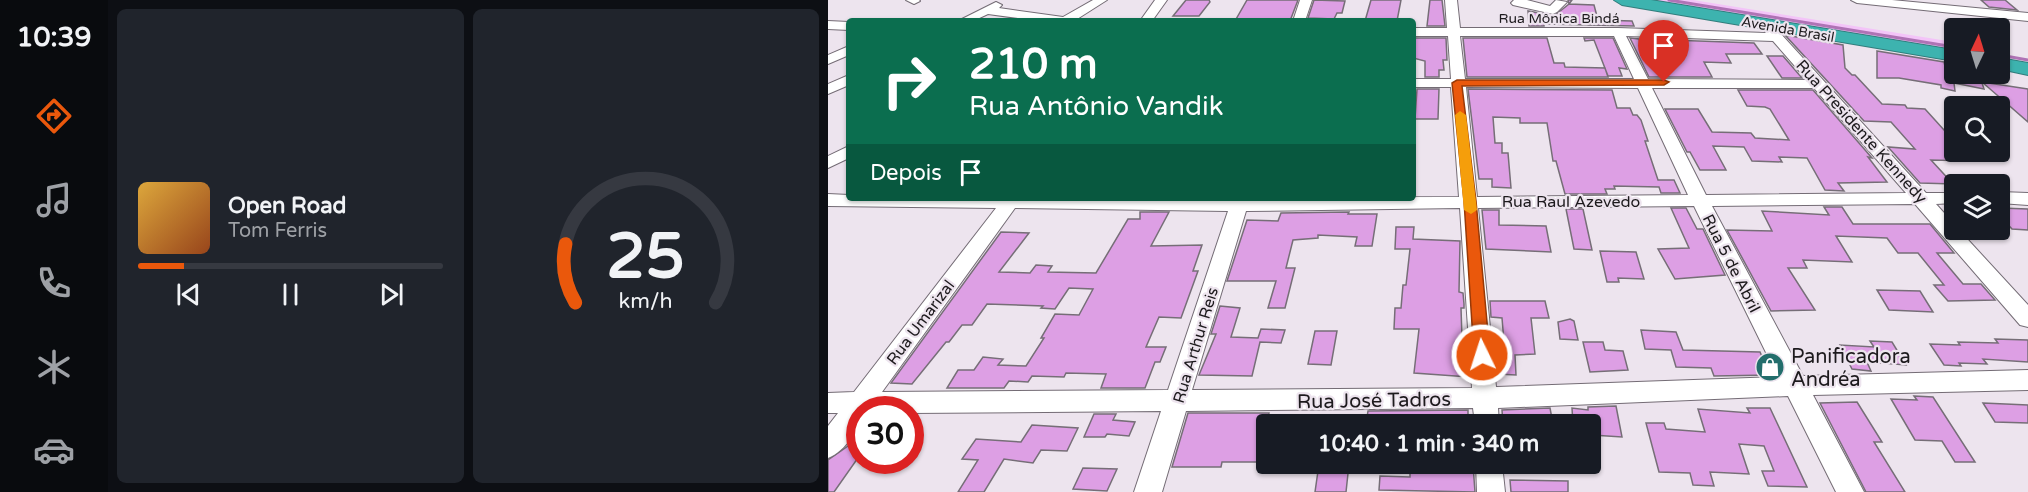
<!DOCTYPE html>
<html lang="pt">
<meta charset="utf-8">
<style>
body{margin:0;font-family:"Varela Round",sans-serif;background:#20242c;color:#f1f3f6;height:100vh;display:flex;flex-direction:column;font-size:22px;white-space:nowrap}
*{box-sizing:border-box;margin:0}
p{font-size:20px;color:#9ea1a6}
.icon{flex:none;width:33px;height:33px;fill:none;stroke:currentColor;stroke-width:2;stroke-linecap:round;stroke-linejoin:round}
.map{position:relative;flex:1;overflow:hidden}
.drawer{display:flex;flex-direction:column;gap:9px;padding:9px;background:#0d0f14;width:720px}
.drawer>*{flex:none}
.hud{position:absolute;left:18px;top:18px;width:570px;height:183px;border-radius:6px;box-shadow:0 2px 4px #0004;background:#0b6e4f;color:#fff;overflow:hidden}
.needle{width:39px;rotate:4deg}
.buttons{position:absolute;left:1116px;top:18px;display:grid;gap:12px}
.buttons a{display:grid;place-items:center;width:66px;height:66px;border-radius:6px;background:#171b24;box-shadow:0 2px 4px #0004;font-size:30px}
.speed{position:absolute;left:18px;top:396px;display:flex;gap:12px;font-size:30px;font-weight:700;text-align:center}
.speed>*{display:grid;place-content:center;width:78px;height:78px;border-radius:50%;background:#171b24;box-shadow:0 2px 4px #0004;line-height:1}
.speed .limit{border:9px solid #d22;background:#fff;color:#111}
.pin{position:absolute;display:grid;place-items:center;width:51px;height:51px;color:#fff;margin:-62px -26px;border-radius:50% 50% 50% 0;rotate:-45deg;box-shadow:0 0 6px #0007}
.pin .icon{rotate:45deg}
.me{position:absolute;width:66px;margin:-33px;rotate:356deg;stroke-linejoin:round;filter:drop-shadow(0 0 4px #0008)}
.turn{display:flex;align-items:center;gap:21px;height:126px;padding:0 24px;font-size:27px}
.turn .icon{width:78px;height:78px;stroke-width:2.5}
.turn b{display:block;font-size:42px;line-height:51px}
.then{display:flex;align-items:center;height:57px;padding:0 24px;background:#0003;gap:12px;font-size:22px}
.drawer .tile{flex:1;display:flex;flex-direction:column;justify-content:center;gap:9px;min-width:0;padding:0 21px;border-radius:9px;background:#20242c}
.drawer .dial{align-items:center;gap:0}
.dial svg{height:156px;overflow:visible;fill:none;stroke:#363941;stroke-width:7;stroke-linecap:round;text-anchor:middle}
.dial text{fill:#f1f3f6;stroke:none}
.song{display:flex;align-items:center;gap:18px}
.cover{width:72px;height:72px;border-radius:9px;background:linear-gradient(135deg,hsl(40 70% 55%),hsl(20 70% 35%))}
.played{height:6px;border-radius:3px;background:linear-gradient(90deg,#ea580c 15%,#363941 15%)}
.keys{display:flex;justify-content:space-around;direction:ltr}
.drawer .tiles{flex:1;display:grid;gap:9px;grid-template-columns:repeat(2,1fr)}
.trip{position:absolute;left:428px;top:414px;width:345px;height:60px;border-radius:6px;background:#171b24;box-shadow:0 2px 4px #0004;font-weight:700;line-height:60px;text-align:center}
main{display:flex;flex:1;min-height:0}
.tabs{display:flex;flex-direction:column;width:108px;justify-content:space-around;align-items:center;background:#090b0e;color:#9ea1a6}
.tabs .icon{width:42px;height:42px}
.tabs .selected{color:#ea580c}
.tabs b{font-size:27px;color:#f1f3f6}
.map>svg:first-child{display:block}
</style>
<main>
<nav class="tabs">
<b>10:39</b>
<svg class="icon selected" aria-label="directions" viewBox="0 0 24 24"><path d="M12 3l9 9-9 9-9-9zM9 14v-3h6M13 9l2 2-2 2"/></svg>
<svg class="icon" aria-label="music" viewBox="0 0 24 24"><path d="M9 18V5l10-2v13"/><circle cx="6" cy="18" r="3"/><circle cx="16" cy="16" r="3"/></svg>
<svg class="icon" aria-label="phone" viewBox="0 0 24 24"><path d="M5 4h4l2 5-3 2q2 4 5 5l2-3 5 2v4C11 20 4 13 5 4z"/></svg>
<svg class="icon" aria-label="climate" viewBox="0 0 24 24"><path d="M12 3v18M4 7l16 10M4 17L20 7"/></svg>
<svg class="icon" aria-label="car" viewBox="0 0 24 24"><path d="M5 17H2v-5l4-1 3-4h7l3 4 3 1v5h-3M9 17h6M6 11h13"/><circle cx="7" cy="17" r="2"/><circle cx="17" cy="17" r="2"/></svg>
</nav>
<section class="drawer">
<div class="tiles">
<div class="tile">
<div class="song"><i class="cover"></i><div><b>Open Road</b><p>Tom Ferris</p></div></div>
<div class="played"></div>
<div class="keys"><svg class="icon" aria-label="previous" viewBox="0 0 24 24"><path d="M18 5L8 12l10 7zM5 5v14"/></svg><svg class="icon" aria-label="pause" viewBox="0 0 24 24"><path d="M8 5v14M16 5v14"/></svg><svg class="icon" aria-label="next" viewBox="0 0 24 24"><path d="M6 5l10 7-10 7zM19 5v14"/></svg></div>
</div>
<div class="tile dial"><svg viewBox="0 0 100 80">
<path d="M14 69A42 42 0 1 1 86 69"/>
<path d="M14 69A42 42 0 0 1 9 39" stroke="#ea580c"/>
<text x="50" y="56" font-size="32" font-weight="700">25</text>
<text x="50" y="72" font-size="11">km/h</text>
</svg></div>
</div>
</section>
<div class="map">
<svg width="1200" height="492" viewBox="0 0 1200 492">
<rect width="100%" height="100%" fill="#ede4ee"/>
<path fill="#f3c4f8" d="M799,0H865L1126,42V55Z"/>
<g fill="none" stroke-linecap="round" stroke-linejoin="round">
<path stroke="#af73b5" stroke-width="3" d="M841,0L1126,47
M1172,55L1200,60"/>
</g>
<path fill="#dd9fe4" stroke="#766e77" stroke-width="1.5" d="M358,0H381L382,2L371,16H345Z
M419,0H470L462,21H407Z
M486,0L517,1L514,13H509L506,19L480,18Z
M543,0H573L569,21H537Z
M602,0H614L617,26H599Z
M740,0H744L741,4L766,5L770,20L804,21L806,26L716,24V26H701L700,11L726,16L741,4Z
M1153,0H1177L1189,10L1161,7Z
M957,35L1015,45L1017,68L1024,75H1027L1054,104L1077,105L1079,108L1097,109L1126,141V152H1137L1146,161L1103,160L1125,184L1092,183L1060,147L1087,149L1063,122L1036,121Z
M585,38H618L619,60H615L616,70H611V77H597V61L585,58Z
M635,38H719L726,63H736L737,67L777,68L780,77H639Z
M756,38H785L799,69L791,68L794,76H780L766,40L757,41Z
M802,38L811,39L814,49H849L843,40L926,43L934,54H898L903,63L876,62L884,77H821Z
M1049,51L1116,62L1119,74H1151L1156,89L1126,83L1127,91L1113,88V85L1071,78H1049Z
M939,56H955L974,78H954Z
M1154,82L1200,89V122Z
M589,89H611L610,119H587Z
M640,89L784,90L789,108H802L805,115H809L813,120L820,141H817L830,180H846L852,193H833L831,187L786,186L787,189H777L779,194H737L728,161H725L719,123H692V118L665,117L667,143H674V153H680L683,188L664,187V179H651Z
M910,90H985L1044,158L1040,157L1059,182L1010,183L1016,191L997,190L979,158L951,157L954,162L924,161L916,147L885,146L898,170H872L862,152H859L837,109H870L884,132L923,133L927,138L961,140L942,109L937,107L919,106Z
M996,207H1014L1025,224H1102L1126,253H1109L1135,284H1153L1167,300L1120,301L1106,285H1116L1090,253H1070L1059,238L1008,236L1024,262L975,260L979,268H960L987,310L943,311L899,230L944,231L934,211L1001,215Z
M843,208H858L869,229H875L897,275L847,279L830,249L861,248Z
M1172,208L1200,209V230L1184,229L1172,216Z
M738,209H755L764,250L746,249Z
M654,210H671V225L718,226L723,252L658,249Z
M312,212H341L323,246L374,245L365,271H370L353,318L331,317L318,347H338L332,362H327L317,388H273L278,374L238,373L236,377L204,376L200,382L181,381L176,388H119L130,370H146L155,357L175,359L170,365L198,366L216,338H213L227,314L251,315L265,289L241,288L227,309L213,308L215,306L159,304L144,325H134L121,342H118L84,384L63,383L173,232L201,233L171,272L202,273L208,265L224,266L220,272L268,273L300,219H312Z
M521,212L520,214H549L544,246H527L529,237L490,235V238L465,240L458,268H467L457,308H440L448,281H399L419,220L450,221L453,213Z
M568,227H586L585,239L632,241L631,292L635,293L636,304V308H633L634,338L638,339L641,377L586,373L591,329H566L567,308H573L575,285H578L582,249H567Z
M772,251L808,252L816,279L790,278L791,282H779Z
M1049,290L1092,291L1105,312L1061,310Z
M662,301H717L721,318H703L707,354L687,355L688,375L669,374L666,342H676L674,318L663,317Z
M392,306L412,308L403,337L430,338L433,329L457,330L453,343L432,342L424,376L371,375L388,334H383Z
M742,319L746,321L750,340L732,339L730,322Z
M813,330L848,332L855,350L932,352L942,375L886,376L883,368L848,367L843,350L817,349Z
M487,331H509L503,365L480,364Z
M1167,339L1200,340V362L1155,359L1159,364L1131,363L1133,366L1116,365L1102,344L1132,345L1130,342L1170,343Z
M1042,341L1064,342L1078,365L1039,362L1043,371L1024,369L1012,345L1046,347Z
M755,342H775L777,350L795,351L800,370L762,372Z
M1086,396L1105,397L1147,462H1127L1114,441L1087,440L1063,399L1089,400Z
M1029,402L1054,442H1046L1077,492H1038L992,403Z
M1155,403L1200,405V423L1167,422Z
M788,406L794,437L764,435L762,424H745L744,408L760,410V407Z
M722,408L725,424H675L674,410Z
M919,408H942L979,487L940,486L934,471H946L936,446L911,444L921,474L882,472L886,486L865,485L862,473L831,472L818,423H836L838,429L877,432L870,409L922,413Z
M640,410V424H538L540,411Z
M360,413H441L430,462H394L393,467H344Z
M266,414H288L285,420L307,422L301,436L279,434L277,437H256Z
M32,425V455L6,492H0V460L20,446Z
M204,425L250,428L239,451L213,450L205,463L176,459L156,492H130L150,460L134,459L148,439L193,442Z
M491,464H521L518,492H487Z
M582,464L645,465L647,492L551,490L552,476L582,477Z
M255,468L289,469L279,491L245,489Z
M682,480L740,481V492H683Z"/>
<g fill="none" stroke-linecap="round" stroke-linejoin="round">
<g stroke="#746c75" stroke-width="2">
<path id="minor" d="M78,0H91L92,1L86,4Z
M265,0H279L246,21H211L160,14L145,21H130L168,2L174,5L171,8L235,17Z
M327,0H339L324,21H312Z
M472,0H484L477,21H465Z
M617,0H629L632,28H790L938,33L932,25L934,22H942L1098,193H1126V203L1108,204L1126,224V230H1131L1200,305V327L1192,325L1087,204L884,206L975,376L1200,370V390L985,395L1036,492H1008L960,396L670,408L671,424H647L645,408L358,411L334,492H306L333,411L82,413V410H32C32,428 18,451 0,458V426L10,413H0V393L26,392L168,208L0,206V194L21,195V198L631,197L623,87H585V79H623L620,36H585V28H619ZM632,36H786L806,79H637ZM798,36L945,41L979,80L820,79ZM638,87L810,88L860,195L649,197ZM824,88H986L1078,193L878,195ZM866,206L950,377L668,387L650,208ZM187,208L400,211L340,390L54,392ZM632,208L644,388L364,390L418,211Z
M686,0H699L722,6L728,0L739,2L729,12L725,14L685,5L683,3Z
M1023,0H1064L1200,13V21L1029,3Z
M0,21L21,22V30L0,29Z
M21,46V55L0,64V55Z
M21,75V85L0,94V84Z
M21,146V158L0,168V156Z
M1172,192L1200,193V205L1172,203Z
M648,464H674L677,492H649Z"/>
</g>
<g stroke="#327d7c" stroke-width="2">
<path id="highway" d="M786,0H823L1126,50V61L794,5Z
M1172,58L1200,63V75L1172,69Z"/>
</g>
<use href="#minor" fill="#fff" fill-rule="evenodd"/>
<use href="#highway" fill="#3db3af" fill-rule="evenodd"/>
</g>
<path fill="#ea580c" stroke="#983908" stroke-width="1.5" d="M629,80H836L841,82L836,85L634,86L648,201L662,355L660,359L654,361L648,359L646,355L636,201L624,83Z"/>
<path fill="#f59e0b" d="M632,111L638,115L649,210L643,214L636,210L627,115Z"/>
<defs>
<g id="shop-disc" transform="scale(1.5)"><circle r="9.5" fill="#236e6c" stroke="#ede4ee"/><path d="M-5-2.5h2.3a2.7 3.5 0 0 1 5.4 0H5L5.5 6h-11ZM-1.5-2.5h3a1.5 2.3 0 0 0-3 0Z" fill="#fff"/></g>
</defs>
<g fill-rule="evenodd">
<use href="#shop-disc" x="942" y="367"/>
</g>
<g text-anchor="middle" stroke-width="4.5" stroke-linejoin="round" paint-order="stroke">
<g font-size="14" fill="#1d1a1d" stroke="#ede4ee">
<text x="731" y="23">Rua Mônica Bindá</text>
<text transform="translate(960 29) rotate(10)" y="5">Avenida Brasil</text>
</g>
<g font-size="16" fill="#1d1a1d" stroke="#ede4ee">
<text transform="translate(1034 131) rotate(48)" y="6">Rua Presidente Kennedy</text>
<text x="743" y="207">Rua Raul Azevedo</text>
<text transform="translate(904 263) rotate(63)" y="6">Rua 5 de Abril</text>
<text transform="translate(92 322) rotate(-53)" y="6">Rua Umarizal</text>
<text transform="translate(367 345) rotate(-73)" y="6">Rua Arthur Reis</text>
</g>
<g font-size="20" fill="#1d1a1d" stroke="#ede4ee" text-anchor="start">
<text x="963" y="363">Panificadora<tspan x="963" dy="23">Andréa</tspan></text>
</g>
<g font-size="20" fill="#1d1a1d" stroke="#ede4ee">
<text transform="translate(546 400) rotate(-1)" y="7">Rua José Tadros</text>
</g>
</g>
</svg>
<div class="buttons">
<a><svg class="needle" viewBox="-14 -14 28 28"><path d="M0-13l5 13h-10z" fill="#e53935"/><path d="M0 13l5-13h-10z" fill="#9ea1a6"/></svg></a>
<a><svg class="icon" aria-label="search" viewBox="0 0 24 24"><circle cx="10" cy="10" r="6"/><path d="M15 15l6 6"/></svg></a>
<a><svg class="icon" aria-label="layers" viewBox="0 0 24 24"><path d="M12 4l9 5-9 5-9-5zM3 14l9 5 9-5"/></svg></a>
</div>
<div class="speed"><div class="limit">30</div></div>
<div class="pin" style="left:836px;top:82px;background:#d93025"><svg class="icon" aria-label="arrive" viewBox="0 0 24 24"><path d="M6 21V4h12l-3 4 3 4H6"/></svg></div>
<svg class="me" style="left:654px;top:355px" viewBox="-20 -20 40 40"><circle r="17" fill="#ea580c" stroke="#fff" stroke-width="3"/><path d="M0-11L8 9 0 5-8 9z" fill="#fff"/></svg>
<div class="trip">10:40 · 1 min · 340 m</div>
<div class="hud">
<div class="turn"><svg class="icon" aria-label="right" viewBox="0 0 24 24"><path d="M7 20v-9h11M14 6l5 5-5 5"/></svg><div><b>210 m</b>Rua Antônio Vandik</div></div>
<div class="then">Depois<svg class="icon" aria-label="arrive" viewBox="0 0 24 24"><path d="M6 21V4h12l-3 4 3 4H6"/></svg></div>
</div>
</div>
</main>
